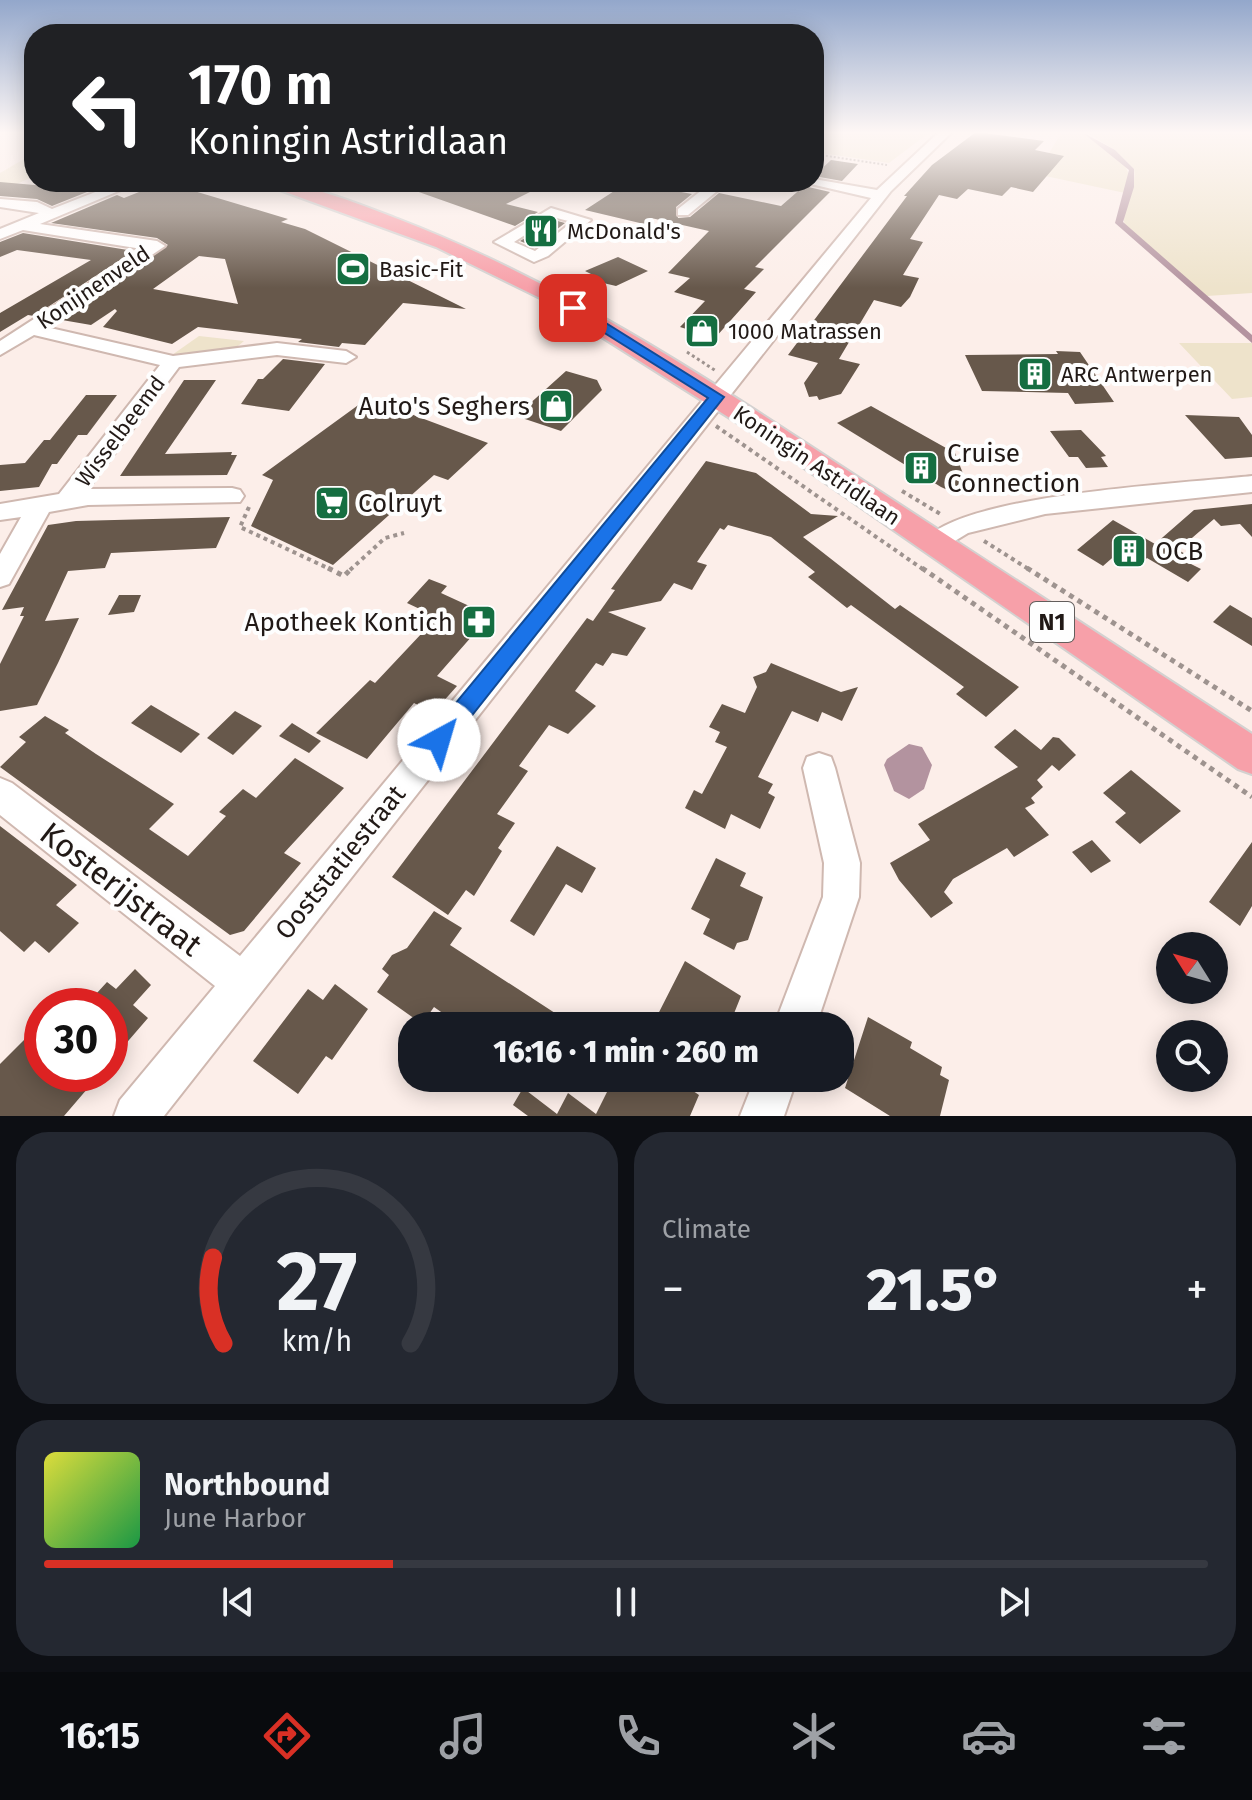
<!DOCTYPE html>
<meta charset="utf-8">
<style>
body{margin:0;font-family:"Fira Sans",sans-serif;background:#242831;color:#f1f3f6;height:100vh;display:flex;flex-direction:column;font-size:30px;white-space:nowrap}
*{box-sizing:border-box;margin:0}
p{font-size:26px;color:#9ea1a6}
.icon{flex:none;width:44px;height:44px;fill:none;stroke:currentColor;stroke-width:2;stroke-linecap:round;stroke-linejoin:round}
.map{position:relative;height:1116px;overflow:hidden}
.sheet{display:flex;flex-direction:column;gap:16px;padding:16px;background:#0d0f14;flex:1}
.sheet>*{flex:none}
.banner{position:absolute;left:24px;top:24px;width:800px;height:168px;border-radius:32px;box-shadow:0 4px 20px #0003;background:#202124;color:#fff;overflow:hidden}
.needle{width:52px;rotate:307deg}
.tools{position:absolute;left:1156px;top:932px;display:grid;gap:16px}
.tools a{display:grid;place-items:center;width:72px;height:72px;border-radius:50%;background:#171b24;box-shadow:0 4px 20px #0003;font-size:40px}
.speed{position:absolute;left:24px;top:988px;display:flex;gap:16px;font-size:40px;font-weight:700;text-align:center}
.speed>*{display:grid;place-content:center;width:104px;height:104px;border-radius:50%;background:#171b24;box-shadow:0 4px 20px #0003;line-height:1}
.speed .limit{border:12px solid #d22;background:#fff;color:#111}
.pin{position:absolute;display:grid;place-items:center;width:68px;height:68px;color:#fff;margin:-34px;border-radius:16px;box-shadow:0 4px 12px #0006}
.me{position:absolute;width:88px;margin:-44px;rotate:39deg;stroke-linejoin:round;filter:drop-shadow(0 0 6px #0008)}
.turn{display:flex;align-items:center;gap:28px;height:168px;padding:0 32px;font-size:36px}
.turn .icon{width:104px;height:104px;stroke-width:2.5}
.turn b{display:block;font-size:56px;line-height:68px}
.big{font-size:60px;font-weight:800;line-height:1.1}
.sheet .tile{flex:1;display:flex;flex-direction:column;justify-content:center;gap:12px;min-width:0;padding:0 28px;border-radius:32px;background:#242831}
.sheet .dial{align-items:center;gap:0}
.dial svg{height:208px;overflow:visible;fill:none;stroke:#363941;stroke-width:7;stroke-linecap:round;text-anchor:middle}
.dial text{fill:#f1f3f6;stroke:none}
.song{display:flex;align-items:center;gap:24px}
.cover{width:96px;height:96px;border-radius:12px;background:linear-gradient(135deg,hsl(60 70% 55%),hsl(140 70% 35%))}
.played{height:8px;border-radius:4px;background:linear-gradient(90deg,#d93025 30%,#363941 30%)}
.keys{display:flex;justify-content:space-around;direction:ltr}
.heat{display:flex;justify-content:space-between;align-items:center;font-size:44px;direction:ltr}
.sheet .tiles{flex:1;display:grid;gap:16px;grid-template-columns:1fr 1fr}
.tile:last-child{grid-column:span 2}
.trip{position:absolute;left:398px;top:1012px;width:456px;height:80px;border-radius:32px;background:#171b24;box-shadow:0 4px 20px #0003;font-weight:800;line-height:80px;text-align:center}
.menu{display:flex;height:128px;justify-content:space-around;align-items:center;background:#090b0e;color:#9ea1a6}
.menu .icon{width:56px;height:56px}
.menu .selected{color:#d93025}
.menu b{font-size:36px;color:#f1f3f6}
.map>svg:first-child{display:block}
</style>
<div class="map">
<svg width="1252" height="1116" viewBox="0 0 1252 1116">
<rect width="100%" height="100%" fill="#fceee9"/>
<path fill="#eee3cb" d="M814,132H930L889,163L814,152Z
M1062,132H1082L1124,163L1130,177L1125,193L1036,174Z
M1086,132H1252V293L1207,296L1125,225C1118,207 1138,189 1134,169L1115,150Z
M24,159L34,163V176L0,192V173Z
M199,336L244,341C224,360 199,357 172,355Z
M1179,343H1252V397L1232,399Z"/>
<path fill="#b3939f" d="M1082,132L1115,150L1134,169V187L1123,222L1252,335V343L1115,223L1129,170Z
M909,744L922,747L932,765L924,789L909,799L894,791L884,765L887,759Z"/>
<path fill="#67584b" fill-rule="evenodd" d="M976,132L1044,141L1035,150L1064,156L1033,192L1011,187L1002,196L968,189L957,199L939,195L910,239L923,242L903,275L919,278L910,297L901,307L874,300L839,359L860,364L841,394L819,400L817,396L809,397L804,383L818,363L788,355L907,196H904L932,165Z
M831,160L858,164L842,181L814,176Z
M0,182L69,188L82,183L97,188L52,206L37,199L0,196Z
M164,182L288,219L281,222L305,229L466,309L403,303L365,345L342,343L339,347L298,342L302,339L198,327L172,344L103,327L117,311L115,309L91,325L62,320L168,245L157,238L51,223L117,195L124,198ZM199,256L225,259L238,304L153,289Z
M399,182H550L506,204L538,212L515,226L399,185Z
M628,182L692,194L676,207L678,218L690,217L719,193L781,206L804,186L830,192L755,267L764,269L744,289L756,292L715,338L680,327L705,301L674,292L690,278L668,273L709,231L651,218L644,224L585,210Z
M554,220L565,223L534,247L520,241Z
M23,233L134,251L34,316L28,315L0,332V313L91,260L17,250L0,257V242Z
M618,257L648,271L616,286L599,282V278L585,271Z
M1056,351L1080,352L1114,402L1075,404L1068,393L982,391L965,355L1058,354Z
M283,359L325,364L289,411L241,404L258,379H263Z
M566,371L597,380L602,390L561,431L516,416Z
M184,380H216L165,454L232,452L231,455H237L227,475L120,476Z
M86,395H117L87,435H78L57,464H52L39,487L0,491V465L25,463L44,440H50Z
M368,398L488,443L448,480L434,475L333,565L251,526L273,480L262,475Z
M871,406L955,453L969,489L952,492L941,487L837,423Z
M1185,415L1239,417L1252,435V457L1225,459Z
M1081,430L1106,456L1101,457L1108,467L1086,468L1078,457H1069L1050,431Z
M706,461L756,473L811,514L838,516L803,537L895,609L900,605L1019,687L986,717L956,694L964,687L851,605L847,608L808,577L815,572L771,537L728,525L724,530L720,528L697,562L707,565L692,590L674,583L661,601L608,612L646,628L627,656L612,653L603,666L596,663L575,691L596,706L568,734L549,725L519,766L528,771L497,814L515,823L498,848L502,851L474,896L466,890L448,915L392,877L587,618L593,621L615,590L611,589Z
M1252,504V537L1240,524L1221,526L1214,519L1178,550L1191,557L1187,562L1201,569L1188,582L1147,558L1140,564L1119,552L1103,566L1077,550L1113,520L1155,544L1194,510Z
M230,517L216,548L111,553L105,568L68,571L45,621L79,618L58,663L37,705L0,711V664L24,616H20L24,607L2,610L48,525L76,521Z
M429,579L447,586L441,593L478,610L475,613L487,619L437,676L457,686L433,713L414,703L367,759L316,733L370,680L375,683L423,632L420,624L424,611L407,603Z
M119,595H141L134,612L108,615Z
M1230,605L1252,618V646L1213,622Z
M771,663L841,692L858,687L842,721L822,712L818,722L792,711L758,777L773,784L768,793L775,797L760,829L731,814L725,829L685,808L694,790L702,794L727,747L715,742L720,732L709,727L722,704L745,713L757,687L753,677L766,672Z
M151,705L200,734L181,753L131,723Z
M235,711L262,726L233,755L207,738Z
M45,716L69,730L65,733L96,754L174,804L149,829L188,856L226,816L219,812L243,789L256,798L295,758L344,788L284,853L301,863L244,931L230,935L0,767L26,742L19,737Z
M292,723L321,741L309,753L279,736Z
M1015,729L1041,750L1053,737L1059,738L1076,755L1059,771L1052,765L1037,780L1043,787L1031,798L1035,803L1025,808L1049,835L1014,857L1007,848L953,879L944,892L953,903L931,918L899,880L890,863L930,840L918,824L1018,767L994,747Z
M1131,770L1181,811L1140,844L1115,822L1126,813L1103,793Z
M0,826L77,885L56,905L79,923L49,953L35,941L24,952L0,931Z
M1092,840L1111,861L1091,873L1072,852Z
M1252,842V906L1240,926L1209,902Z
M557,846L596,868L582,893L566,884L534,936L510,921Z
M716,858L746,873L740,886L763,897L748,940L737,943L734,950L703,934L710,919L691,909Z
M434,911L462,928L450,945L575,1026H461L434,1007L422,1024L377,992L389,975L382,969L392,955L407,948Z
M685,961L741,996L729,1026H652Z
M135,969L151,985L133,1005L148,1018L110,1062V1006H85L107,982L116,989Z
M335,984L368,1009L332,1060L326,1056L298,1094L253,1061L308,989L323,1000Z
M868,1017L912,1042L910,1048L942,1067L940,1075L949,1080L940,1116H890L845,1088Z
M42,1022V1074H100L64,1116H0V1064Z
M626,1078H674L699,1095L690,1116H528L513,1105L523,1088L557,1114L568,1093L596,1114L612,1082L621,1088Z"/>
<g fill="none" stroke-linecap="round" stroke-linejoin="round">
<g stroke="#cfb8b0" stroke-width="4">
<path id="minor" d="M939,132H952L891,191L164,1116H114L120,1100L215,986L0,815V778L12,783L240,956L871,198L802,182H814V179L877,190Z
M121,182H140L40,224L157,241L165,246L46,327L173,356L277,343L346,351L356,357L346,363L277,355L179,367L88,489L232,488L240,490L244,496L240,502L88,505L49,512L9,584L0,587V554L21,517L0,520V504L59,494L160,365L34,335L0,355V341L142,249L23,230L0,239V229L39,213L0,207V199L37,202L52,209Z
M712,182H728L688,215H678V209Z
M551,208L591,220L548,256L534,262L494,242ZM553,217L572,222L535,251L514,242Z
M1252,476V492L1045,514L968,533L935,553L926,550L922,544C951,494 1191,483 1252,476Z
M819,753L831,757L835,768L860,863L859,897L816,1026H774L823,897L824,863L803,768L807,757Z
M755,1078H797L784,1116H740Z"/>
</g>
<g stroke="#d3d1d0" stroke-width="4">
<path id="major" d="M258,182C307,182 353,202 398,219C570,285 723,389 876,489C1002,571 1127,653 1252,734V774L1238,769L755,434L540,298L436,247Z"/>
</g>
<path stroke="#9e938f" stroke-width="2" stroke-dasharray="2 2" stroke-linecap="butt" d="M814,154L887,165
M231,182L248,187"/>
<path stroke="#9e938f" stroke-width="3" stroke-dasharray="3 3" stroke-linecap="butt" d="M687,352L716,371"/>
<path stroke="#9e938f" stroke-width="4" stroke-dasharray="4 4" stroke-linecap="butt" d="M716,426L924,570
M902,491L942,515
M249,507L240,527L332,570
M984,541L1030,570
M350,570L385,538L404,533"/>
<path stroke="#9e938f" stroke-width="5" stroke-dasharray="5 5" stroke-linecap="butt" d="M328,568L344,576L352,568
M922,568L1252,797
M1027,568L1252,711"/>
<use href="#minor" fill="#fff" fill-rule="evenodd"/>
<use href="#major" fill="#f7a0a9" fill-rule="evenodd"/>
</g>
<linearGradient id="sky" x2="0" y2="1"><stop stop-color="#93a7cb"/><stop offset="0.46" stop-color="#fef7f5"/><stop offset="1" stop-color="#fef7f5" stop-opacity="0"/></linearGradient>
<rect width="1252" height="288" fill="url(#sky)"/>
<path fill="#1a73e8" stroke="#114b97" stroke-width="2" d="M568,305H577L724,397L447,747L439,750L431,747L428,740L431,733L708,398L568,310Z"/>
<defs>
<g id="restaurant-square" transform="scale(1.8)"><rect x="-9" y="-9" width="18" height="18" rx="4" fill="#156e41" stroke="#fefefe"/><path d="M-5-6h1v4h1v-4h1v4h1v-4h1v5L-1.5 .5V6h-2V.5L-5-1ZM5-6V6H3V1.5H1.5Q1.5-4 5-6Z" fill="#fff"/></g>
<g id="stadium-square" transform="scale(1.8)"><rect x="-9" y="-9" width="18" height="18" rx="4" fill="#156e41" stroke="#fefefe"/><path d="M0-5a6.5 5 0 1 0 0 10a6.5 5 0 1 0 0-10ZM-3.5-1.8h7v3.6h-7Z" fill="#fff"/></g>
<g id="shop-square" transform="scale(1.8)"><rect x="-9" y="-9" width="18" height="18" rx="4" fill="#156e41" stroke="#fefefe"/><path d="M-5-2.5h2.3a2.7 3.5 0 0 1 5.4 0H5L5.5 6h-11ZM-1.5-2.5h3a1.5 2.3 0 0 0-3 0Z" fill="#fff"/></g>
<g id="building-square" transform="scale(1.8)"><rect x="-9" y="-9" width="18" height="18" rx="4" fill="#156e41" stroke="#fefefe"/><path d="M-4-6H4V6H1V3H-1V6H-4ZM-2.5-4.3h1.7v1.8h-1.7ZM.8-4.3h1.7v1.8H.8ZM-2.5-1h1.7V.8h-1.7ZM.8-1h1.7V.8H.8Z" fill="#fff"/></g>
<g id="supermarket-square" transform="scale(1.8)"><rect x="-9" y="-9" width="18" height="18" rx="4" fill="#156e41" stroke="#fefefe"/><path d="M-6-5.5h2.5l.6 2H6L4.5 2H-2.5L-4.4-4H-6ZM-1.5 3.2a1.3 1.3 0 1 0 .1 0ZM3 3.2a1.3 1.3 0 1 0 .1 0Z" fill="#fff"/></g>
<g id="pharmacy-square" transform="scale(1.8)"><rect x="-9" y="-9" width="18" height="18" rx="4" fill="#156e41" stroke="#fefefe"/><path d="M-2-6h4v4h4v4h-4v4h-4v-4h-4v-4h4Z" fill="#fff"/></g>
</defs>
<g fill-rule="evenodd">
<use href="#restaurant-square" x="541" y="231"/>
<use href="#stadium-square" x="353" y="269"/>
<use href="#shop-square" x="702" y="331"/>
<use href="#building-square" x="1035" y="374"/>
<use href="#shop-square" x="556" y="406"/>
<use href="#building-square" x="921" y="468"/>
<use href="#supermarket-square" x="332" y="503"/>
<use href="#building-square" x="1129" y="551"/>
<use href="#pharmacy-square" x="479" y="622"/>
</g>
<g text-anchor="middle" stroke-width="8" stroke-linejoin="round" paint-order="stroke">
<g font-size="22" fill="#211916" stroke="#fefefe" text-anchor="start">
<text x="567" y="239">McDonald's</text>
<text x="379" y="277">Basic-Fit</text>
<text x="728" y="339">1000 Matrassen</text>
<text x="1061" y="382">ARC Antwerpen</text>
</g>
<g font-size="22" fill="#211916" stroke="#fefefe">
<text transform="translate(93 287) rotate(-34)" y="8">Konijnenveld</text>
<text transform="translate(120 431) rotate(-53)" y="8">Wisselbeemd</text>
<text transform="translate(817 465) rotate(34)" y="8">Koningin Astridlaan</text>
</g>
<rect fill="#fefefe" stroke="#635e5c" stroke-width="2" x="1030" y="602" width="44" height="40" rx="6"/>
<g font-size="24" font-weight="bold" fill="#211916">
<text x="1052" y="630">N1</text>
</g>
<g font-size="26" fill="#211916" stroke="#fefefe" text-anchor="start">
<text x="530" y="415" text-anchor="end">Auto's Seghers</text>
<text x="947" y="462">Cruise<tspan x="947" dy="30">Connection</tspan></text>
<text x="358" y="512">Colruyt</text>
<text x="1155" y="560">OCB</text>
<text x="453" y="631" text-anchor="end">Apotheek Kontich</text>
</g>
<g font-size="26" fill="#211916" stroke="#fefefe">
<text transform="translate(340 862) rotate(-51)" y="9">Ooststatiestraat</text>
</g>
<g font-size="32" fill="#211916" stroke="#fefefe">
<text transform="translate(121 889) rotate(38)" y="11">Kosterijstraat</text>
</g>
</g>
</svg>
<div class="tools">
<a><svg class="needle" viewBox="-14 -14 28 28"><path d="M0-13l5 13h-10z" fill="#e53935"/><path d="M0 13l5-13h-10z" fill="#9ea1a6"/></svg></a>
<a><svg class="icon" aria-label="search" viewBox="0 0 24 24"><circle cx="10" cy="10" r="6"/><path d="M15 15l6 6"/></svg></a>
</div>
<div class="speed"><div class="limit">30</div></div>
<div class="pin" style="left:573px;top:308px;background:#d93025"><svg class="icon" aria-label="arrive" viewBox="0 0 24 24"><path d="M6 21V4h12l-3 4 3 4H6"/></svg></div>
<svg class="me" style="left:439px;top:740px" viewBox="-20 -20 40 40"><circle r="19" fill="#fff"/><path d="M0-13L10 11 0 6-10 11z" fill="#1a73e8"/></svg>
<div class="trip">16:16 · 1 min · 260 m</div>
<div class="banner">
<div class="turn"><svg class="icon" aria-label="left" viewBox="0 0 24 24"><path d="M17 20v-9H6M10 6l-5 5 5 5"/></svg><div><b>170 m</b>Koningin Astridlaan</div></div>
</div>
</div>
<section class="sheet">
<div class="tiles">
<div class="tile dial"><svg viewBox="0 0 100 80">
<path d="M14 69A42 42 0 1 1 86 69"/>
<path d="M14 69A42 42 0 0 1 10 36" stroke="#d93025"/>
<text x="50" y="56" font-size="32" font-weight="700">27</text>
<text x="50" y="72" font-size="11">km/h</text>
</svg></div>
<div class="tile"><p>Climate</p>
<div class="heat"><a>−</a><b class="big">21.5°</b><a>+</a></div>
</div>
<div class="tile">
<div class="song"><i class="cover"></i><div><b>Northbound</b><p>June Harbor</p></div></div>
<div class="played"></div>
<div class="keys"><svg class="icon" aria-label="previous" viewBox="0 0 24 24"><path d="M18 5L8 12l10 7zM5 5v14"/></svg><svg class="icon" aria-label="pause" viewBox="0 0 24 24"><path d="M8 5v14M16 5v14"/></svg><svg class="icon" aria-label="next" viewBox="0 0 24 24"><path d="M6 5l10 7-10 7zM19 5v14"/></svg></div>
</div>
</div>
</section>
<nav class="menu">
<b>16:15</b>
<svg class="icon selected" aria-label="directions" viewBox="0 0 24 24"><path d="M12 3l9 9-9 9-9-9zM9 14v-3h6M13 9l2 2-2 2"/></svg>
<svg class="icon" aria-label="music" viewBox="0 0 24 24"><path d="M9 18V5l10-2v13"/><circle cx="6" cy="18" r="3"/><circle cx="16" cy="16" r="3"/></svg>
<svg class="icon" aria-label="phone" viewBox="0 0 24 24"><path d="M5 4h4l2 5-3 2q2 4 5 5l2-3 5 2v4C11 20 4 13 5 4z"/></svg>
<svg class="icon" aria-label="climate" viewBox="0 0 24 24"><path d="M12 3v18M4 7l16 10M4 17L20 7"/></svg>
<svg class="icon" aria-label="car" viewBox="0 0 24 24"><path d="M5 17H2v-5l4-1 3-4h7l3 4 3 1v5h-3M9 17h6M6 11h13"/><circle cx="7" cy="17" r="2"/><circle cx="17" cy="17" r="2"/></svg>
<svg class="icon" aria-label="filters" viewBox="0 0 24 24"><path d="M4 7h16M4 17h16"/><circle cx="9" cy="7" r="2"/><circle cx="15" cy="17" r="2"/></svg>
</nav>
